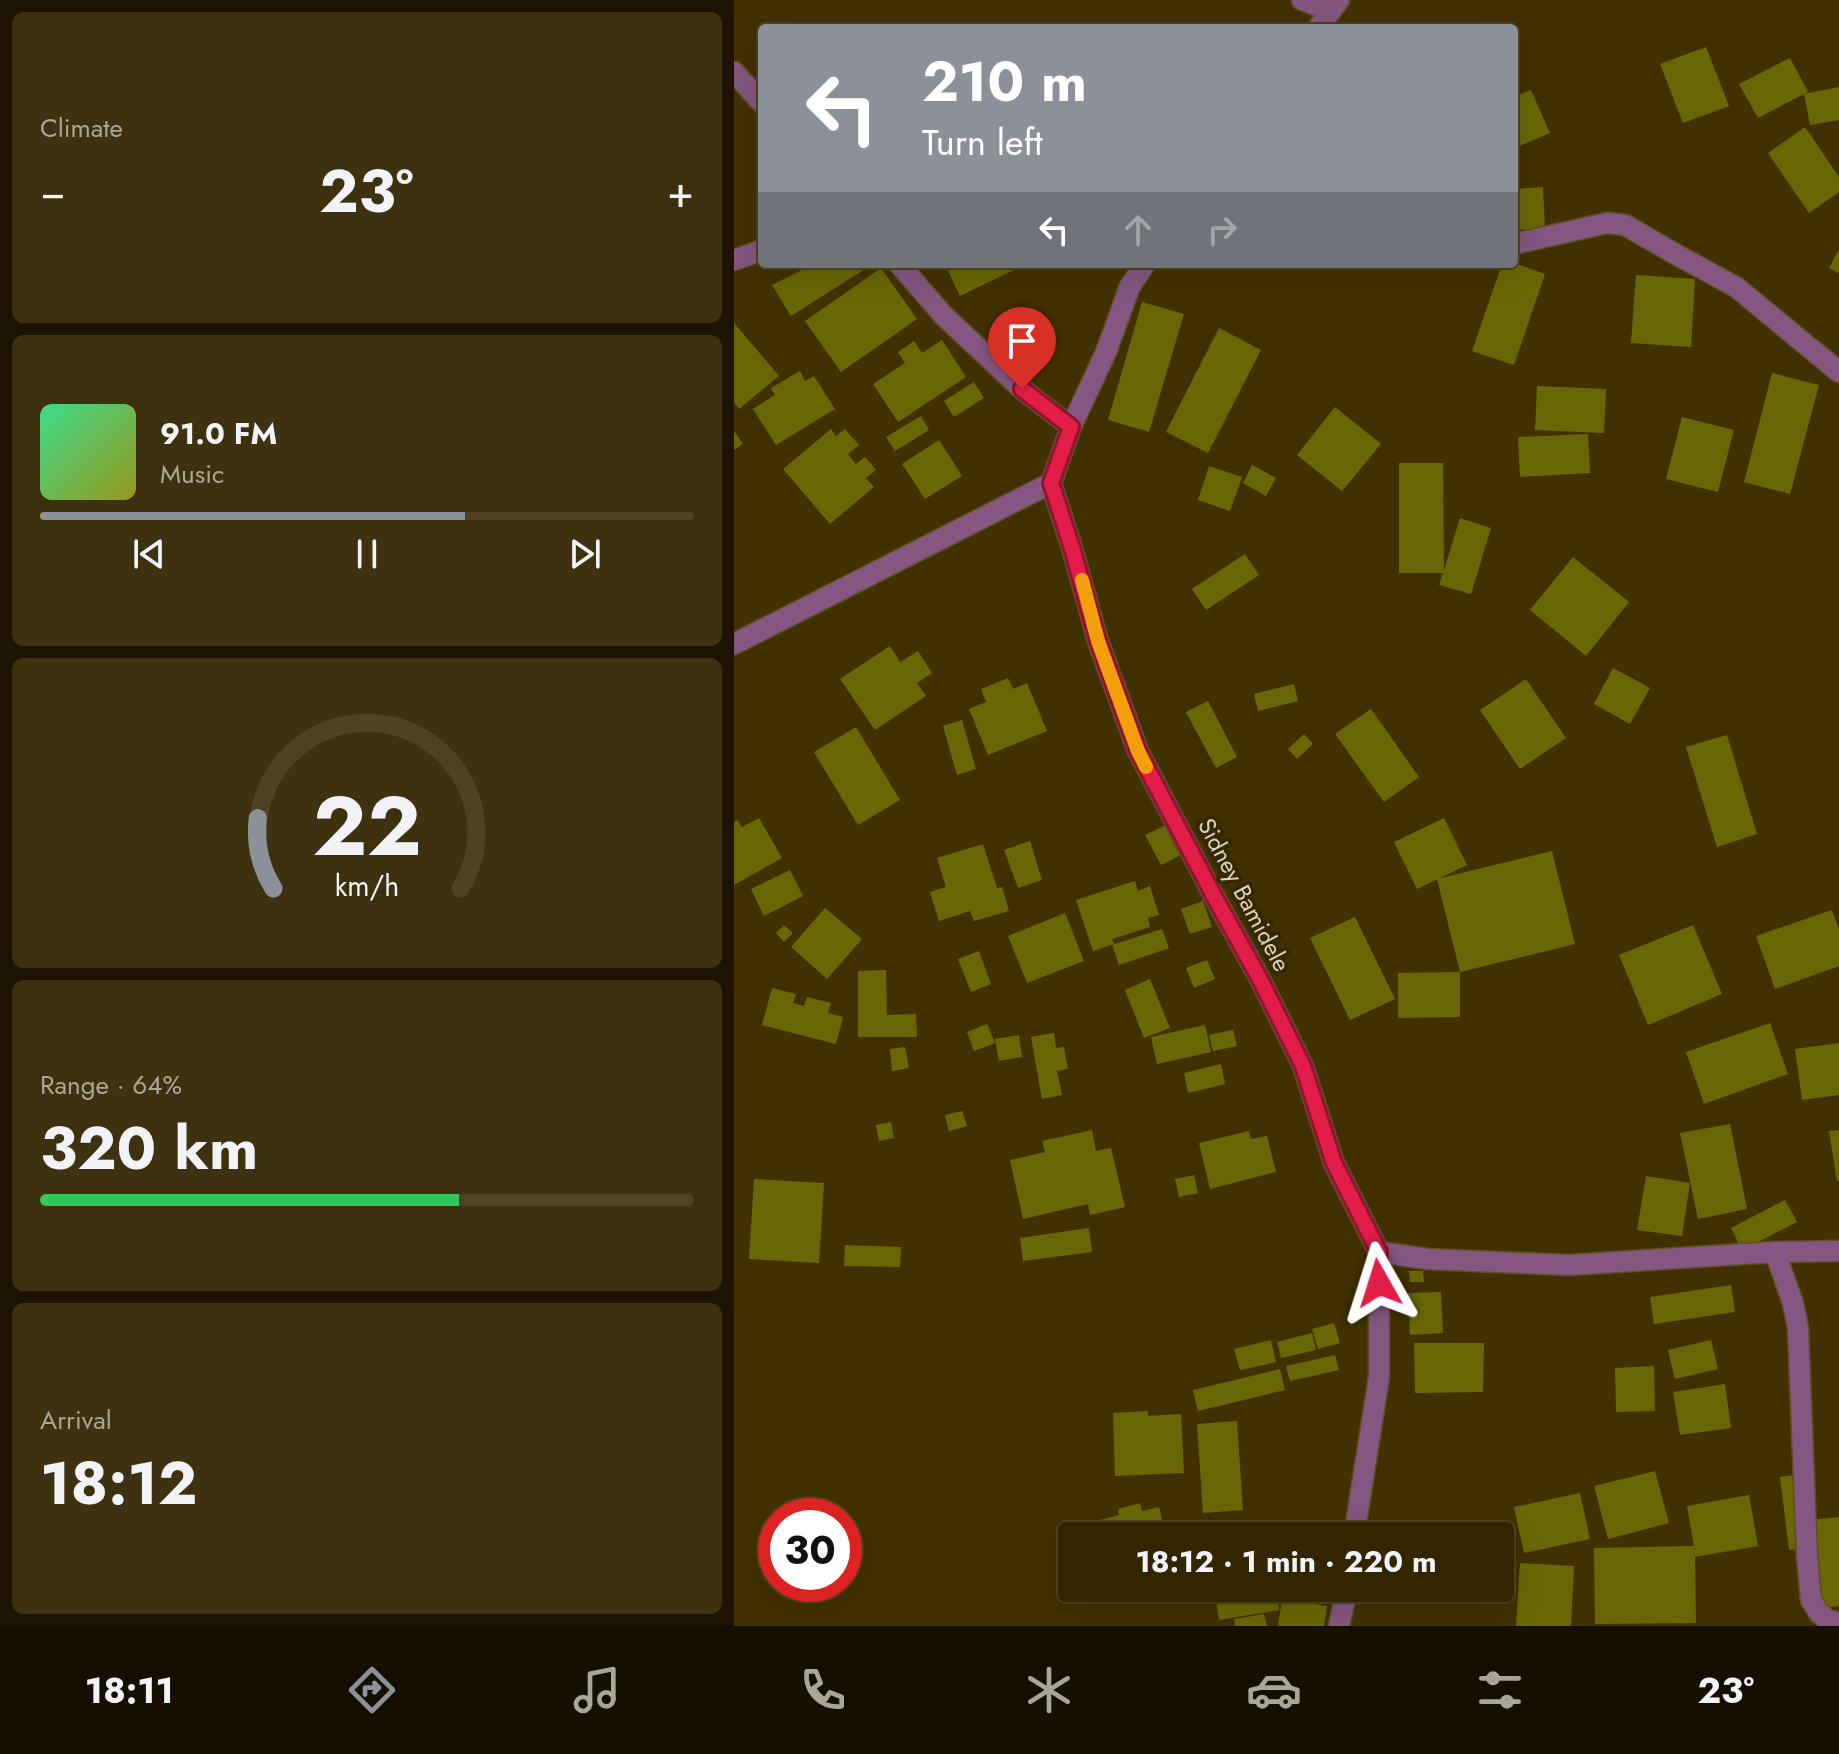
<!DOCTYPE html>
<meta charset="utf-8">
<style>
body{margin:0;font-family:Jost,sans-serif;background:#3d310f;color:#f1f3f6;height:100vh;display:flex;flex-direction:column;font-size:30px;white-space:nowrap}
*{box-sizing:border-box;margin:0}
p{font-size:26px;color:#a8a599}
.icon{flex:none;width:44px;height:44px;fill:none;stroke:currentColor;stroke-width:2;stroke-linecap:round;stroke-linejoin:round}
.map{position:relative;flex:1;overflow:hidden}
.details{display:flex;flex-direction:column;gap:12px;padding:12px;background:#1c1400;width:734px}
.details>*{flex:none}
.hud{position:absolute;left:24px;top:24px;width:760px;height:244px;border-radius:8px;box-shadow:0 8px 32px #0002,0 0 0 2px #4d4222;background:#8c9099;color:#fff;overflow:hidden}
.speed{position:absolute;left:24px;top:1498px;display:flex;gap:16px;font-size:40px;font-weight:700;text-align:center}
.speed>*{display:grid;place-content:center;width:104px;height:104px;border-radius:50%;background:#322500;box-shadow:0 8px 32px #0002,0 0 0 2px #4d4222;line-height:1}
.speed .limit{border:12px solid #d22;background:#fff;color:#111}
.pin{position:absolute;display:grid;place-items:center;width:68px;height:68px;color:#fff;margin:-82px -34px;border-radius:50% 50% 50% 0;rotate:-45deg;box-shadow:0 0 8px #0007}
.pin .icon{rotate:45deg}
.me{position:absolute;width:88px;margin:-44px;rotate:354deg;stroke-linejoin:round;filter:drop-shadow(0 0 6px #0008)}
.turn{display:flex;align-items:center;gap:28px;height:168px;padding:0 32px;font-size:36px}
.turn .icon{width:104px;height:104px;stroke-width:2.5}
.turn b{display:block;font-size:56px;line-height:68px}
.lanes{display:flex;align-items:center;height:76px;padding:0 32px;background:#0003;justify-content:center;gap:40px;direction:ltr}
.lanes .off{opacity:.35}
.big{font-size:60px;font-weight:700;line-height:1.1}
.details .tile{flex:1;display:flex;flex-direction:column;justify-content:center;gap:12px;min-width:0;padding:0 28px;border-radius:12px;background:#3d310f}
.details .dial{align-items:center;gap:0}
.dial svg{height:208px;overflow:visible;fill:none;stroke:#4d4222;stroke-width:7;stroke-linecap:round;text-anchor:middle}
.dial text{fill:#f1f3f6;stroke:none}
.song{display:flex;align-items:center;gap:24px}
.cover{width:96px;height:96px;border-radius:12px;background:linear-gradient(135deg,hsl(150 70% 55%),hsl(60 70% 35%))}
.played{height:8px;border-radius:4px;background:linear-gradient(90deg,#8c9099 65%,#4d4222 65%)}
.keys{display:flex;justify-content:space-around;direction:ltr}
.heat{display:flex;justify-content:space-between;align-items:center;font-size:44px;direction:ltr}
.charge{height:12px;border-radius:6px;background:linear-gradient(90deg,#34c759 64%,#4d4222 0)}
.trip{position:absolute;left:324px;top:1522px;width:456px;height:80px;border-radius:8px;background:#322500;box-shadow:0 8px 32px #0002,0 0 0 2px #4d4222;font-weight:700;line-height:80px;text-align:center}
.dock{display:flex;height:128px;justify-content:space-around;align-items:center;background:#140f00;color:#a8a599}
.dock .icon{width:56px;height:56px}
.dock .selected{color:#8c9099}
.dock b{font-size:36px;color:#f1f3f6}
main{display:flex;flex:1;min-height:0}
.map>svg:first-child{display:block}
</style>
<main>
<section class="details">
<div class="tile"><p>Climate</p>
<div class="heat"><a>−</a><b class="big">23°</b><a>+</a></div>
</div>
<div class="tile">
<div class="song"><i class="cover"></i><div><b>91.0 FM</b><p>Music</p></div></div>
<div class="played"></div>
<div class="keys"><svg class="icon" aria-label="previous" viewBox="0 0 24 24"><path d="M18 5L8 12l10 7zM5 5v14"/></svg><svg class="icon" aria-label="pause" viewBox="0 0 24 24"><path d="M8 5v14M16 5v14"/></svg><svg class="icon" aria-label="next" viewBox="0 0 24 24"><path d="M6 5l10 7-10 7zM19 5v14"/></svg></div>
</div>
<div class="tile dial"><svg viewBox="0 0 100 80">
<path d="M14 69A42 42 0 1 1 86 69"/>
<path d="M14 69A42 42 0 0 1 8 42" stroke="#8c9099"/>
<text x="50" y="56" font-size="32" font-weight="700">22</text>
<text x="50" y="72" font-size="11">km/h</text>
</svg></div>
<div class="tile"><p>Range · 64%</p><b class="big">320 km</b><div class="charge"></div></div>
<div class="tile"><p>Arrival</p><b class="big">18:12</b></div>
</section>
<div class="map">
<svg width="1105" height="1626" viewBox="0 0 1105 1626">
<rect width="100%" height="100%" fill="#423100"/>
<path fill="#696705" d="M972,47L995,106L949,123L926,64Z
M1056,58L1074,92L1024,118L1005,84Z
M1105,87V120L1076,125L1070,94Z
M797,90L816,133L783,147L784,152L780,153V97Z
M1071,127L1105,177V192L1075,213L1034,153Z
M809,187L811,229L780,230V189Z
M1105,249V273L1095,268Z
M780,263L811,274L780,365L738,351L768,264Z
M80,264H139L57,316L38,285Z
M229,264H292L226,296L214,271Z
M147,268L183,319L107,372L71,321Z
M902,275L961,279L957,347L897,343Z
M408,302L450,314L415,432L374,420Z
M0,323L45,376L5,409L0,402Z
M485,328L527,350L474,453L432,432Z
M208,340L232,377L164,422L139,384L171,363L164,352L180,341L188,353Z
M66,371L71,381L80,376L101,409L42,445L19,409L41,395L37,388Z
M1038,373L1085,385L1056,494L1010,482Z
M240,382L250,398L220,417L210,401Z
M803,386L872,389L870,433L801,430Z
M601,407L647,444L608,491L563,455Z
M187,416L195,430L161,451L152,437Z
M948,417L1000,430L984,492L932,479Z
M97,429L102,436L111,429L125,445L114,454L122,464L131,457L142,470L132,478L140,487L96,524L49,469Z
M0,431L9,444L0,450Z
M854,434L856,473L786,477L784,437Z
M205,440L228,476L191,499L168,464Z
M665,463H709L710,570L726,518L757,528L737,594L705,585L709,573H665Z
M518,465L542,478L532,496L509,483Z
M475,466L508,477L496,511L464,500Z
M511,554L525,575L472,610L458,589Z
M839,557L895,602L852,656L796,610Z
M156,646L166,662L184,651L198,673L183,683L192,696L141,730L106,679Z
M879,668L916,688L896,724L860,704Z
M274,678L279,689L293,683L313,731L254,755L235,709L252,702L247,689Z
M792,679L832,738L786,769L746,710Z
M560,684L564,701L524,711L520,694Z
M474,701L503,757L482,768L452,712Z
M637,709L685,777L650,802L601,734Z
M228,720L242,769L223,775L209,726Z
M122,727L166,800L124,825L80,752Z
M570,734L579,744L563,759L554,749Z
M993,735L1023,834L983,847L952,747Z
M25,818L48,858L0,885V822L3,820L8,827Z
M710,818L733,865L683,889L660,842Z
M434,824L449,854L427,865L411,835Z
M296,841L308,880L284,888L270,850Z
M249,844L263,888L268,887L275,911L240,921L236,911L205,921L196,892L212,887L203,858Z
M818,851L841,944L726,972L703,879Z
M56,870L69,896L30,916L17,889Z
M401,881L404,891L416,886L425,915L414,918L416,927L378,939L380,944L359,951L342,900Z
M469,901L478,927L456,934L447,909Z
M91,908L128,939L93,979L57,947Z
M1098,910L1105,929V966L1041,989L1022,936Z
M331,913L350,961L293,983L274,936Z
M621,917L661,999L616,1020L576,938Z
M50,925L59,933L50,942L42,933Z
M959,925L988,994L914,1025L885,955Z
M428,929L435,948L385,965L378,945Z
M245,951L257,984L237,992L224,959Z
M473,960L481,979L460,988L452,968Z
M152,970L153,1015L182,1014L183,1037H124V971Z
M726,972V1017L664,1018V973Z
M416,979L436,1028L410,1038L391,990Z
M38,988L62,994L59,1003L70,1006L73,997L97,1003L94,1013L109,1017L102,1044L28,1025Z
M1036,1023L1054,1074L970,1104L952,1052Z
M253,1024L261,1043L240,1051L233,1032Z
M471,1025L477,1052L423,1064L417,1037Z
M499,1030L503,1046L479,1051L475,1035Z
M320,1033L322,1048L330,1047L334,1069L323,1071L328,1095L308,1099L297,1037Z
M285,1035L288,1057L265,1061L261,1039Z
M1105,1043V1095L1068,1100L1061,1049Z
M171,1047L175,1068L158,1071L156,1049Z
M487,1064L491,1084L454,1093L450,1073Z
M228,1111L233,1126L215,1131L211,1115Z
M157,1122L160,1138L145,1141L142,1125Z
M996,1124L1013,1209L964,1219L946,1133Z
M358,1130L362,1151L377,1148L391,1207L356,1215L354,1204L289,1219L276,1160L311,1152L308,1141Z
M1105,1130V1181H1103L1095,1131Z
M515,1131L517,1139L533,1136L542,1172L476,1189L465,1143Z
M460,1175L464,1193L445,1197L441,1179Z
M912,1176L956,1183L948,1236L903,1230Z
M20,1179L90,1183L85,1263L15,1259Z
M1051,1200L1063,1222L1008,1250L997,1228Z
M355,1228L358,1252L289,1261L286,1238Z
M111,1245L167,1247L166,1267L110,1266Z
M675,1271H689L690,1282H676Z
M997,1285L1001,1312L920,1324L916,1297Z
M707,1292L709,1333L676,1335L674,1293Z
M600,1323L606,1343L584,1349L578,1329Z
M578,1333L582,1350L547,1358L543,1342Z
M537,1340L542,1362L506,1370L500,1349Z
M977,1340L984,1369L941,1379L934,1350Z
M680,1343H750L749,1392L681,1393Z
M601,1355L605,1370L556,1381L552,1366Z
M920,1366L921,1411L882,1412L881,1368Z
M546,1369L551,1390L464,1411L459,1390Z
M991,1384L997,1428L946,1435L939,1392Z
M414,1411V1416L447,1414L450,1473L381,1476L379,1413Z
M503,1421L509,1510L469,1513L463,1424Z
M921,1471L935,1523L874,1539L860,1486Z
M1072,1473L1077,1520L1105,1517V1606L1087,1608L1080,1547L1055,1550L1046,1477Z
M846,1493L856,1539L790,1553L780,1507Z
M1015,1495L1024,1546L961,1557L962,1623L861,1624L860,1548L960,1546L953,1506Z
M406,1503L408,1511L425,1507L430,1527L389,1536H361L358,1522L385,1515L384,1509Z
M571,1524L602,1525L601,1536H571Z
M786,1563L840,1566L837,1626H782Z
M480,1588H542L545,1610L485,1620Z
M548,1599L593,1606L590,1626H544Z
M530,1614L533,1626H501L500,1619Z"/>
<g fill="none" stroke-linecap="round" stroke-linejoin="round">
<g stroke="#5e4e21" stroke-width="23">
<path id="minor" d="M568,0L597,11
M584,28L605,0
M0,72L28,103
M780,244L873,223L891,225L943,255L1002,287L1105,372
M0,260L28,250
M165,264L210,316L288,389L337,427
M411,264L396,286L372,352L337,427L317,483L338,548L364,641L404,751L481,898L527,981L569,1066L600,1163L645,1252L693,1259L835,1265L1041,1252L1105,1251
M0,644L317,483
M1041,1252L1059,1303L1064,1328L1073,1556L1077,1600L1085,1613L1094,1620L1105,1623
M620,1536L645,1377V1252
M605,1626L613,1588"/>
</g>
<use href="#minor" stroke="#845681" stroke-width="20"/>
</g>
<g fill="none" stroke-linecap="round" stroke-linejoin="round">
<g stroke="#92132f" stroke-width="20">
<path id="route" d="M288,389L337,427L317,483L338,548L364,641L404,751L481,898L527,981L569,1066L600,1163L645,1252V1283"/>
</g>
<use href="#route" stroke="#e11d48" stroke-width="14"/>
<path stroke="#f59e0b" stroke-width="14" d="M348,580L364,641L404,751L412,767"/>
</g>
<g text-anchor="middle" stroke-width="8" stroke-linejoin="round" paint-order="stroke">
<g font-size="24" fill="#dcd2ba" stroke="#352803">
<text transform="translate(510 895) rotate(62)" y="8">Sidney Bamidele</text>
</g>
</g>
</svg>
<div class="speed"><div class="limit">30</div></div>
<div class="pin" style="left:288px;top:389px;background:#d93025"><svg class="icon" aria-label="arrive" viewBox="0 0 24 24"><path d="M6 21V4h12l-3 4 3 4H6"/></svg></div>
<svg class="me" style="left:645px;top:1283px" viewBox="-20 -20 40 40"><path d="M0-17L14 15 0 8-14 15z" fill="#e11d48" stroke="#fff" stroke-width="4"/></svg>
<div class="trip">18:12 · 1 min · 220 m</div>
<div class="hud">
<div class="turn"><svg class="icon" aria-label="left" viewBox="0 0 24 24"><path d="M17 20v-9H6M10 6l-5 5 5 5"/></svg><div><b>210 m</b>Turn left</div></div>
<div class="lanes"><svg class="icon" aria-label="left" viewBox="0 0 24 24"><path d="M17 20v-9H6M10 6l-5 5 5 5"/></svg><svg class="icon off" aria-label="ahead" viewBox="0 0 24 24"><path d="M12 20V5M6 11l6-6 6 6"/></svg><svg class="icon off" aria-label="right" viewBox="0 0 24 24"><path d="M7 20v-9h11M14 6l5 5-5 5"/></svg></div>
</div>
</div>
</main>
<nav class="dock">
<b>18:11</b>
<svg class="icon selected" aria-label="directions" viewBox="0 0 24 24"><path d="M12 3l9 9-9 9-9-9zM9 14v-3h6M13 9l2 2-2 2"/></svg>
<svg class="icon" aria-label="music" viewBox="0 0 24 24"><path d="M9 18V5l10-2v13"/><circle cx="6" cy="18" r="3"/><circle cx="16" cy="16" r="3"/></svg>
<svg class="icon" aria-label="phone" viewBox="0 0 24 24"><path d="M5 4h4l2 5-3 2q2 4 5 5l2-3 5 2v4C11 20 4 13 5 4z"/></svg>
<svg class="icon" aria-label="climate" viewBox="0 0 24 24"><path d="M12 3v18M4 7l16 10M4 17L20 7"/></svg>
<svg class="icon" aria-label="car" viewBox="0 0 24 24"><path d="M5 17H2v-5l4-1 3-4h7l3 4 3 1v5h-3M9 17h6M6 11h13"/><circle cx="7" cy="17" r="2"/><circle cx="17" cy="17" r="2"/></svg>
<svg class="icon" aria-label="filters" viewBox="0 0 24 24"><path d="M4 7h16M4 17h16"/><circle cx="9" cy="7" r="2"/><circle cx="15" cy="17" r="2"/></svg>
<b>23°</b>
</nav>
